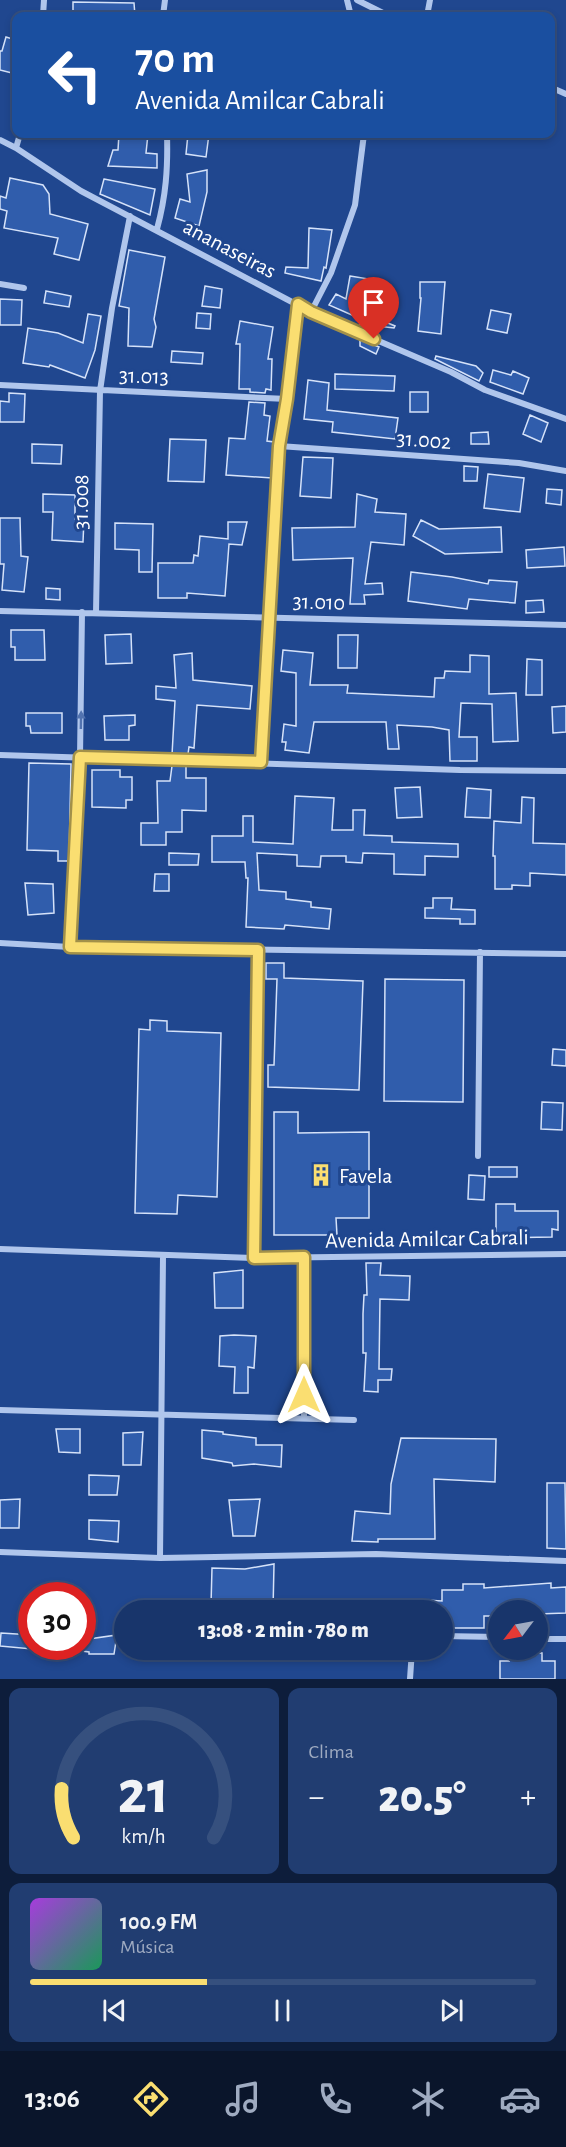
<!DOCTYPE html>
<html lang="pt">
<meta charset="utf-8">
<style>
body{margin:0;font-family:"Alegreya Sans",sans-serif;background:#213d71;color:#f1f3f6;height:100vh;display:flex;flex-direction:column;font-size:22px;white-space:nowrap}
*{box-sizing:border-box;margin:0}
p{font-size:20px;color:#9fabc1}
.icon{flex:none;width:33px;height:33px;fill:none;stroke:currentColor;stroke-width:2;stroke-linecap:round;stroke-linejoin:round}
.map{position:relative;height:1679px;overflow:hidden}
.drawer{display:flex;flex-direction:column;gap:9px;padding:9px;background:#0d1d3b;flex:1}
.drawer>*{flex:none}
.hud{position:absolute;left:12px;top:12px;width:543px;height:126px;border-radius:12px;box-shadow:0 3px 9px #0003,0 0 0 2px #36507e;background:#1a4fa0;color:#fff;overflow:hidden}
.needle{width:39px;rotate:238deg}
.fabs{position:absolute;left:488px;top:1600px;display:grid;gap:12px}
.fabs a{display:grid;place-items:center;width:60px;height:60px;border-radius:50%;background:#18356b;box-shadow:0 3px 9px #0003,0 0 0 2px #36507e;font-size:30px}
.speed{position:absolute;left:18px;top:1582px;display:flex;gap:12px;font-size:30px;font-weight:700;text-align:center}
.speed>*{display:grid;place-content:center;width:78px;height:78px;border-radius:50%;background:#18356b;box-shadow:0 3px 9px #0003,0 0 0 2px #36507e;line-height:1}
.speed .limit{border:9px solid #d22;background:#fff;color:#111}
.pin{position:absolute;display:grid;place-items:center;width:51px;height:51px;color:#fff;margin:-62px -26px;border-radius:50% 50% 50% 0;rotate:-45deg;box-shadow:0 0 6px #0007}
.pin .icon{rotate:45deg}
.me{position:absolute;width:66px;margin:-33px;rotate:0deg;stroke-linejoin:round;filter:drop-shadow(0 0 4px #0008)}
.turn{display:flex;align-items:center;gap:21px;height:126px;padding:0 24px;font-size:27px}
.turn .icon{width:78px;height:78px;stroke-width:2.5}
.turn b{display:block;font-size:42px;line-height:51px}
.big{font-size:45px;font-weight:800;line-height:1.1}
.drawer .tile{flex:1;display:flex;flex-direction:column;justify-content:center;gap:9px;min-width:0;padding:0 21px;border-radius:12px;background:#213d71}
.drawer .dial{align-items:center;gap:0}
.dial svg{height:156px;overflow:visible;fill:none;stroke:#36507e;stroke-width:7;stroke-linecap:round;text-anchor:middle}
.dial text{fill:#f1f3f6;stroke:none}
.song{display:flex;align-items:center;gap:18px}
.cover{width:72px;height:72px;border-radius:9px;background:linear-gradient(135deg,hsl(280 70% 55%),hsl(150 70% 35%))}
.played{height:6px;border-radius:3px;background:linear-gradient(90deg,#fade71 35%,#36507e 35%)}
.keys{display:flex;justify-content:space-around;direction:ltr}
.heat{display:flex;justify-content:space-between;align-items:center;font-size:33px;direction:ltr}
.drawer .tiles{flex:1;display:grid;gap:9px;grid-template-columns:1fr 1fr}
.tile:last-child{grid-column:span 2}
.trip{position:absolute;left:114px;top:1600px;width:339px;height:60px;border-radius:30px;background:#18356b;box-shadow:0 3px 9px #0003,0 0 0 2px #36507e;font-weight:800;line-height:60px;text-align:center}
.dock{display:flex;height:96px;justify-content:space-around;align-items:center;background:#0a152b;color:#9fabc1}
.dock .icon{width:42px;height:42px}
.dock .current{color:#fade71}
.dock b{font-size:27px;color:#f1f3f6}
.map>svg:first-child{display:block}
</style>
<div class="map">
<svg width="566" height="1679" viewBox="0 0 566 1679">
<rect width="100%" height="100%" fill="#20478f"/>
<path fill="#305dac" stroke="#d5e2f9" stroke-width="1.5" d="M73,2L134,3L135,16H73Z
M6,37L16,40V74L0,70V51H2Z
M119,134H148L146,153L157,154V168L108,166L113,150H118Z
M188,134H209L206,157L186,154Z
M207,170V192L199,226L175,218L180,199L190,202L187,174Z
M10,178L43,185L49,194L50,214L88,224L79,260L54,254L58,238L4,228L7,211L0,209V196L6,198Z
M104,179L155,189L150,215L100,194Z
M309,228L332,230L326,268L324,267L321,281L285,273L286,267L308,268Z
M129,250L165,257L154,319L156,327L152,347L128,346L129,308L119,306Z
M350,276L369,279L364,304L379,310L376,318L395,326L394,328L360,324L361,319L329,305L336,294L346,299Z
M420,282H445L441,334L418,331L421,298H420Z
M205,286L222,289L220,308L202,306Z
M46,291L71,296L69,307L44,303Z
M0,299L22,300L21,325H0Z
M491,310L511,314L507,333L487,329Z
M197,313L211,314L210,329L196,328Z
M88,314L101,316L95,350L85,378L50,365L49,367L23,363L28,328L58,333L83,343Z
M240,321L273,327L268,359H272L271,390L266,389L265,393L250,392V389H239L240,344H236Z
M360,339L379,347L376,354L360,346Z
M172,351L203,353L202,364L171,362Z
M436,356L476,366L483,373L479,381L435,359Z
M493,370L511,375L513,371L529,378L523,394L490,382Z
M335,374L395,376L394,391L335,389Z
M308,380L329,383L327,410L398,418L395,439L332,432L333,422L304,419Z
M410,392H428V412H410Z
M9,393L25,394L24,422H0V401L9,402Z
M249,402L265,403L264,415L270,416L267,441L274,442L272,478L226,475L229,438L245,439Z
M530,415L548,423L541,442L523,434Z
M488,432L489,444H471V433Z
M170,439L206,440L204,482L168,481Z
M32,444L62,445L61,464L32,463Z
M303,457L333,458L331,498L300,496Z
M464,466L478,467L477,481H464Z
M488,474L524,478L520,512L484,508Z
M547,489L562,490L561,505L546,503Z
M43,494L75,495V519H84L83,542L52,540L53,512H43Z
M357,494L377,499L375,512L406,514L404,545L371,542L365,584L382,583L383,594L364,595L365,604H350L353,558L293,560L292,528L355,527Z
M0,518H20L21,556L28,557L24,592L2,590L4,564H0Z
M421,520L439,529L501,527L502,552L445,554L413,536Z
M228,522H247L242,545L229,544L225,596L187,593V598H158V563H193L194,555L198,556L200,536L228,539Z
M115,523L153,524L152,572H139V550L115,549Z
M564,547L565,566L527,568L526,550Z
M411,572L452,577L488,584L489,580L517,582L515,603L469,599L467,609L408,601Z
M46,588L60,589V600L46,599Z
M543,600L544,612L526,613V601Z
M11,630H44L45,660H15V647H11Z
M131,634L132,663L106,664L105,635Z
M338,635H358L357,668H338Z
M283,650L313,653L310,685H348L347,693L434,697L435,678H444L445,671L470,672V655L489,656V694L516,693L518,741L493,742L492,704L461,703L459,737H477V761H450L449,730L432,727L397,725L399,749H388L386,722H314L309,753L285,750L286,742H282L284,724L296,726V673L281,671Z
M192,653L193,680L252,686L250,709L197,705L194,748L189,747L188,754H186V756L172,755L175,701L156,699V686L176,688L174,655Z
M527,659L542,660V695H526Z
M566,706V732L553,733L552,707Z
M26,713H62V733H31L30,726H26Z
M135,715V725L129,726V740H105L104,716Z
M29,763L71,764L69,861H58V851L27,850Z
M172,766H186V778H206V811L182,810V832H166V845H141V823H158L157,781H170Z
M92,770H120V777H132V800H126V808L92,807Z
M420,787L422,817L397,818L395,788Z
M467,788L491,790L490,818L465,817Z
M295,796L334,798L332,830H353V810H365L364,835L392,836V842L458,844V857L425,856V875L394,874V854L363,853L362,863L346,862V856H321L320,867L297,866V855L257,853L259,890L286,892V899L311,902V907L331,909L329,929L285,925L284,929L246,927L248,878H246L245,862H212V836H243V816H253V842L293,844Z
M522,797L534,798L533,843L566,844V875L530,873V886L512,885V889H495V856H493L494,821L521,823Z
M169,853L199,854L198,865H169Z
M155,874H169V891H154Z
M25,883L53,884L54,913L28,915Z
M433,898H452L451,909L475,910V924H460V919L425,918V908H433Z
M266,963H284V978L363,981L359,1090L268,1087V1065H274L277,979H266Z
M385,979L464,980L463,1102L384,1101Z
M150,1020L167,1021V1031L221,1033L217,1197L178,1195L177,1214L135,1213L139,1029L150,1030Z
M553,1049L566,1050V1066L552,1065Z
M542,1102L563,1103L562,1130L541,1129Z
M274,1112H298V1133L369,1132V1218H336L337,1235H274Z
M489,1167H517V1177H489Z
M469,1175L485,1176L484,1200L468,1199Z
M496,1204H515V1211H558V1230L552,1229V1237L496,1238Z
M366,1263H381L380,1275L410,1276L409,1300L380,1299L379,1369H392L391,1380H378V1392L364,1391L366,1353H363V1314L364,1295H367Z
M243,1270V1308H215L214,1273Z
M234,1335L256,1336L254,1368L248,1367V1393H234L235,1367L219,1366L220,1336Z
M56,1429H80V1453L59,1452Z
M202,1430L223,1432V1434L256,1438V1445H282L281,1467L254,1464L233,1466L232,1463L202,1458Z
M143,1432L141,1465H123V1433Z
M401,1438L496,1439L495,1482L434,1479L435,1539H378V1542L352,1541L355,1511L390,1514L391,1484Z
M89,1475L119,1476L117,1495H89Z
M547,1483H565L566,1549L547,1548Z
M20,1499L19,1528H0V1500Z
M260,1499L255,1536H233L229,1500Z
M89,1520L119,1521L118,1542L89,1539Z
M274,1564L273,1611H243L211,1605L212,1568L245,1569Z
M551,1583V1588L566,1587V1613L537,1614V1611H498V1616H484V1628H442V1611H425L426,1600L442,1601V1590H463V1584H484V1588Z
M1,1633L32,1635V1649L0,1646Z
M117,1635L114,1654H89V1652L82,1651V1640Z
M506,1653H542V1661H555V1679H500V1661H509Z"/>
<g fill="none" stroke-linecap="round" stroke-linejoin="round">
<path stroke="#b0c6ec" stroke-width="6" d="M347,0L351,16
M357,0L389,16
M43,16L44,0
M163,16L165,0
M427,16L430,0
M550,87L566,94
M0,140L16,148L81,191L311,312L451,372L485,390L566,419
M16,148L20,134
M157,229C166,196 168,168 167,134
M0,284L24,288
M311,312L331,273L355,205L364,134
M0,385L287,399
M279,446L519,463L566,471
M0,611L566,625
M96,613L100,391L112,308L130,216
M0,755L460,770L566,771
M261,762L279,446L298,304
M0,943L70,947L566,954
M70,947L80,757L82,612
M478,1156L480,952
M0,1249L253,1258L566,1254
M304,1257V1418
M253,1258L258,950
M0,1410L354,1420
M0,1552L160,1558L376,1554L566,1561
M160,1558L163,1256
M442,1636L498,1637
M537,1639H566
M410,1679L412,1650"/>
</g>
<defs><path id="oneway-solid" d="M-6-.8H1V-3.2L6.5 0L1 3.2V.8H-6Z" transform="scale(1.5)"/></defs>
<use fill="#5273b0" href="#oneway-solid" transform="translate(81 720) rotate(-89)"/>
<g fill="none" stroke-linecap="round" stroke-linejoin="round">
<g stroke="#a29049" stroke-width="15">
<path id="route" d="M304,1395V1257L254,1258L258,950L70,947L80,757L261,762L279,446L287,399L298,304L311,312L374,339"/>
</g>
<use href="#route" stroke="#fade71" stroke-width="10"/>
</g>
<defs>
<g id="building-bare" transform="scale(1.8)"><path d="M-4-6H4V6H1V3H-1V6H-4ZM-2.5-4.3h1.7v1.8h-1.7ZM.8-4.3h1.7v1.8H.8ZM-2.5-1h1.7V.8h-1.7ZM.8-1h1.7V.8H.8Z" fill="#fade71" stroke="#20478f" stroke-width="2.5" paint-order="stroke"/></g>
</defs>
<g fill-rule="evenodd">
<use href="#building-bare" x="321" y="1175"/>
</g>
<g text-anchor="middle" stroke-width="6" stroke-linejoin="round" paint-order="stroke">
<g font-size="22" fill="#fff" stroke="#20478f">
<text transform="translate(230 248) rotate(28)" y="8">ananaseiras</text>
<text transform="translate(144 375) rotate(2)" y="8">31.013</text>
<text transform="translate(424 439) rotate(4)" y="8">31.002</text>
<text transform="translate(80 502) rotate(-89)" y="8">31.008</text>
<text transform="translate(319 601) rotate(2)" y="8">31.010</text>
<text transform="translate(427 1238) rotate(-1)" y="8">Avenida Amilcar Cabrali</text>
</g>
<g font-size="22" fill="#fff" stroke="#20478f" text-anchor="start">
<text x="339" y="1183">Favela</text>
</g>
</g>
</svg>
<div class="fabs">
<a><svg class="needle" viewBox="-14 -14 28 28"><path d="M0-13l5 13h-10z" fill="#e53935"/><path d="M0 13l5-13h-10z" fill="#9fabc1"/></svg></a>
</div>
<div class="speed"><div class="limit">30</div></div>
<div class="pin" style="left:374px;top:339px;background:#d93025"><svg class="icon" aria-label="arrive" viewBox="0 0 24 24"><path d="M6 21V4h12l-3 4 3 4H6"/></svg></div>
<svg class="me" style="left:304px;top:1395px" viewBox="-20 -20 40 40"><path d="M0-17L14 15 0 8-14 15z" fill="#fade71" stroke="#fff" stroke-width="4"/></svg>
<div class="trip">13:08 · 2 min · 780 m</div>
<div class="hud">
<div class="turn"><svg class="icon" aria-label="left" viewBox="0 0 24 24"><path d="M17 20v-9H6M10 6l-5 5 5 5"/></svg><div><b>70 m</b>Avenida Amilcar Cabrali</div></div>
</div>
</div>
<section class="drawer">
<div class="tiles">
<div class="tile dial"><svg viewBox="0 0 100 80">
<path d="M14 69A42 42 0 1 1 86 69"/>
<path d="M14 69A42 42 0 0 1 8 44" stroke="#fade71"/>
<text x="50" y="56" font-size="32" font-weight="700">21</text>
<text x="50" y="72" font-size="11">km/h</text>
</svg></div>
<div class="tile"><p>Clima</p>
<div class="heat"><a>−</a><b class="big">20.5°</b><a>+</a></div>
</div>
<div class="tile">
<div class="song"><i class="cover"></i><div><b>100.9 FM</b><p>Música</p></div></div>
<div class="played"></div>
<div class="keys"><svg class="icon" aria-label="previous" viewBox="0 0 24 24"><path d="M18 5L8 12l10 7zM5 5v14"/></svg><svg class="icon" aria-label="pause" viewBox="0 0 24 24"><path d="M8 5v14M16 5v14"/></svg><svg class="icon" aria-label="next" viewBox="0 0 24 24"><path d="M6 5l10 7-10 7zM19 5v14"/></svg></div>
</div>
</div>
</section>
<nav class="dock">
<b>13:06</b>
<svg class="icon current" aria-label="directions" viewBox="0 0 24 24"><path d="M12 3l9 9-9 9-9-9zM9 14v-3h6M13 9l2 2-2 2"/></svg>
<svg class="icon" aria-label="music" viewBox="0 0 24 24"><path d="M9 18V5l10-2v13"/><circle cx="6" cy="18" r="3"/><circle cx="16" cy="16" r="3"/></svg>
<svg class="icon" aria-label="phone" viewBox="0 0 24 24"><path d="M5 4h4l2 5-3 2q2 4 5 5l2-3 5 2v4C11 20 4 13 5 4z"/></svg>
<svg class="icon" aria-label="climate" viewBox="0 0 24 24"><path d="M12 3v18M4 7l16 10M4 17L20 7"/></svg>
<svg class="icon" aria-label="car" viewBox="0 0 24 24"><path d="M5 17H2v-5l4-1 3-4h7l3 4 3 1v5h-3M9 17h6M6 11h13"/><circle cx="7" cy="17" r="2"/><circle cx="17" cy="17" r="2"/></svg>
</nav>
